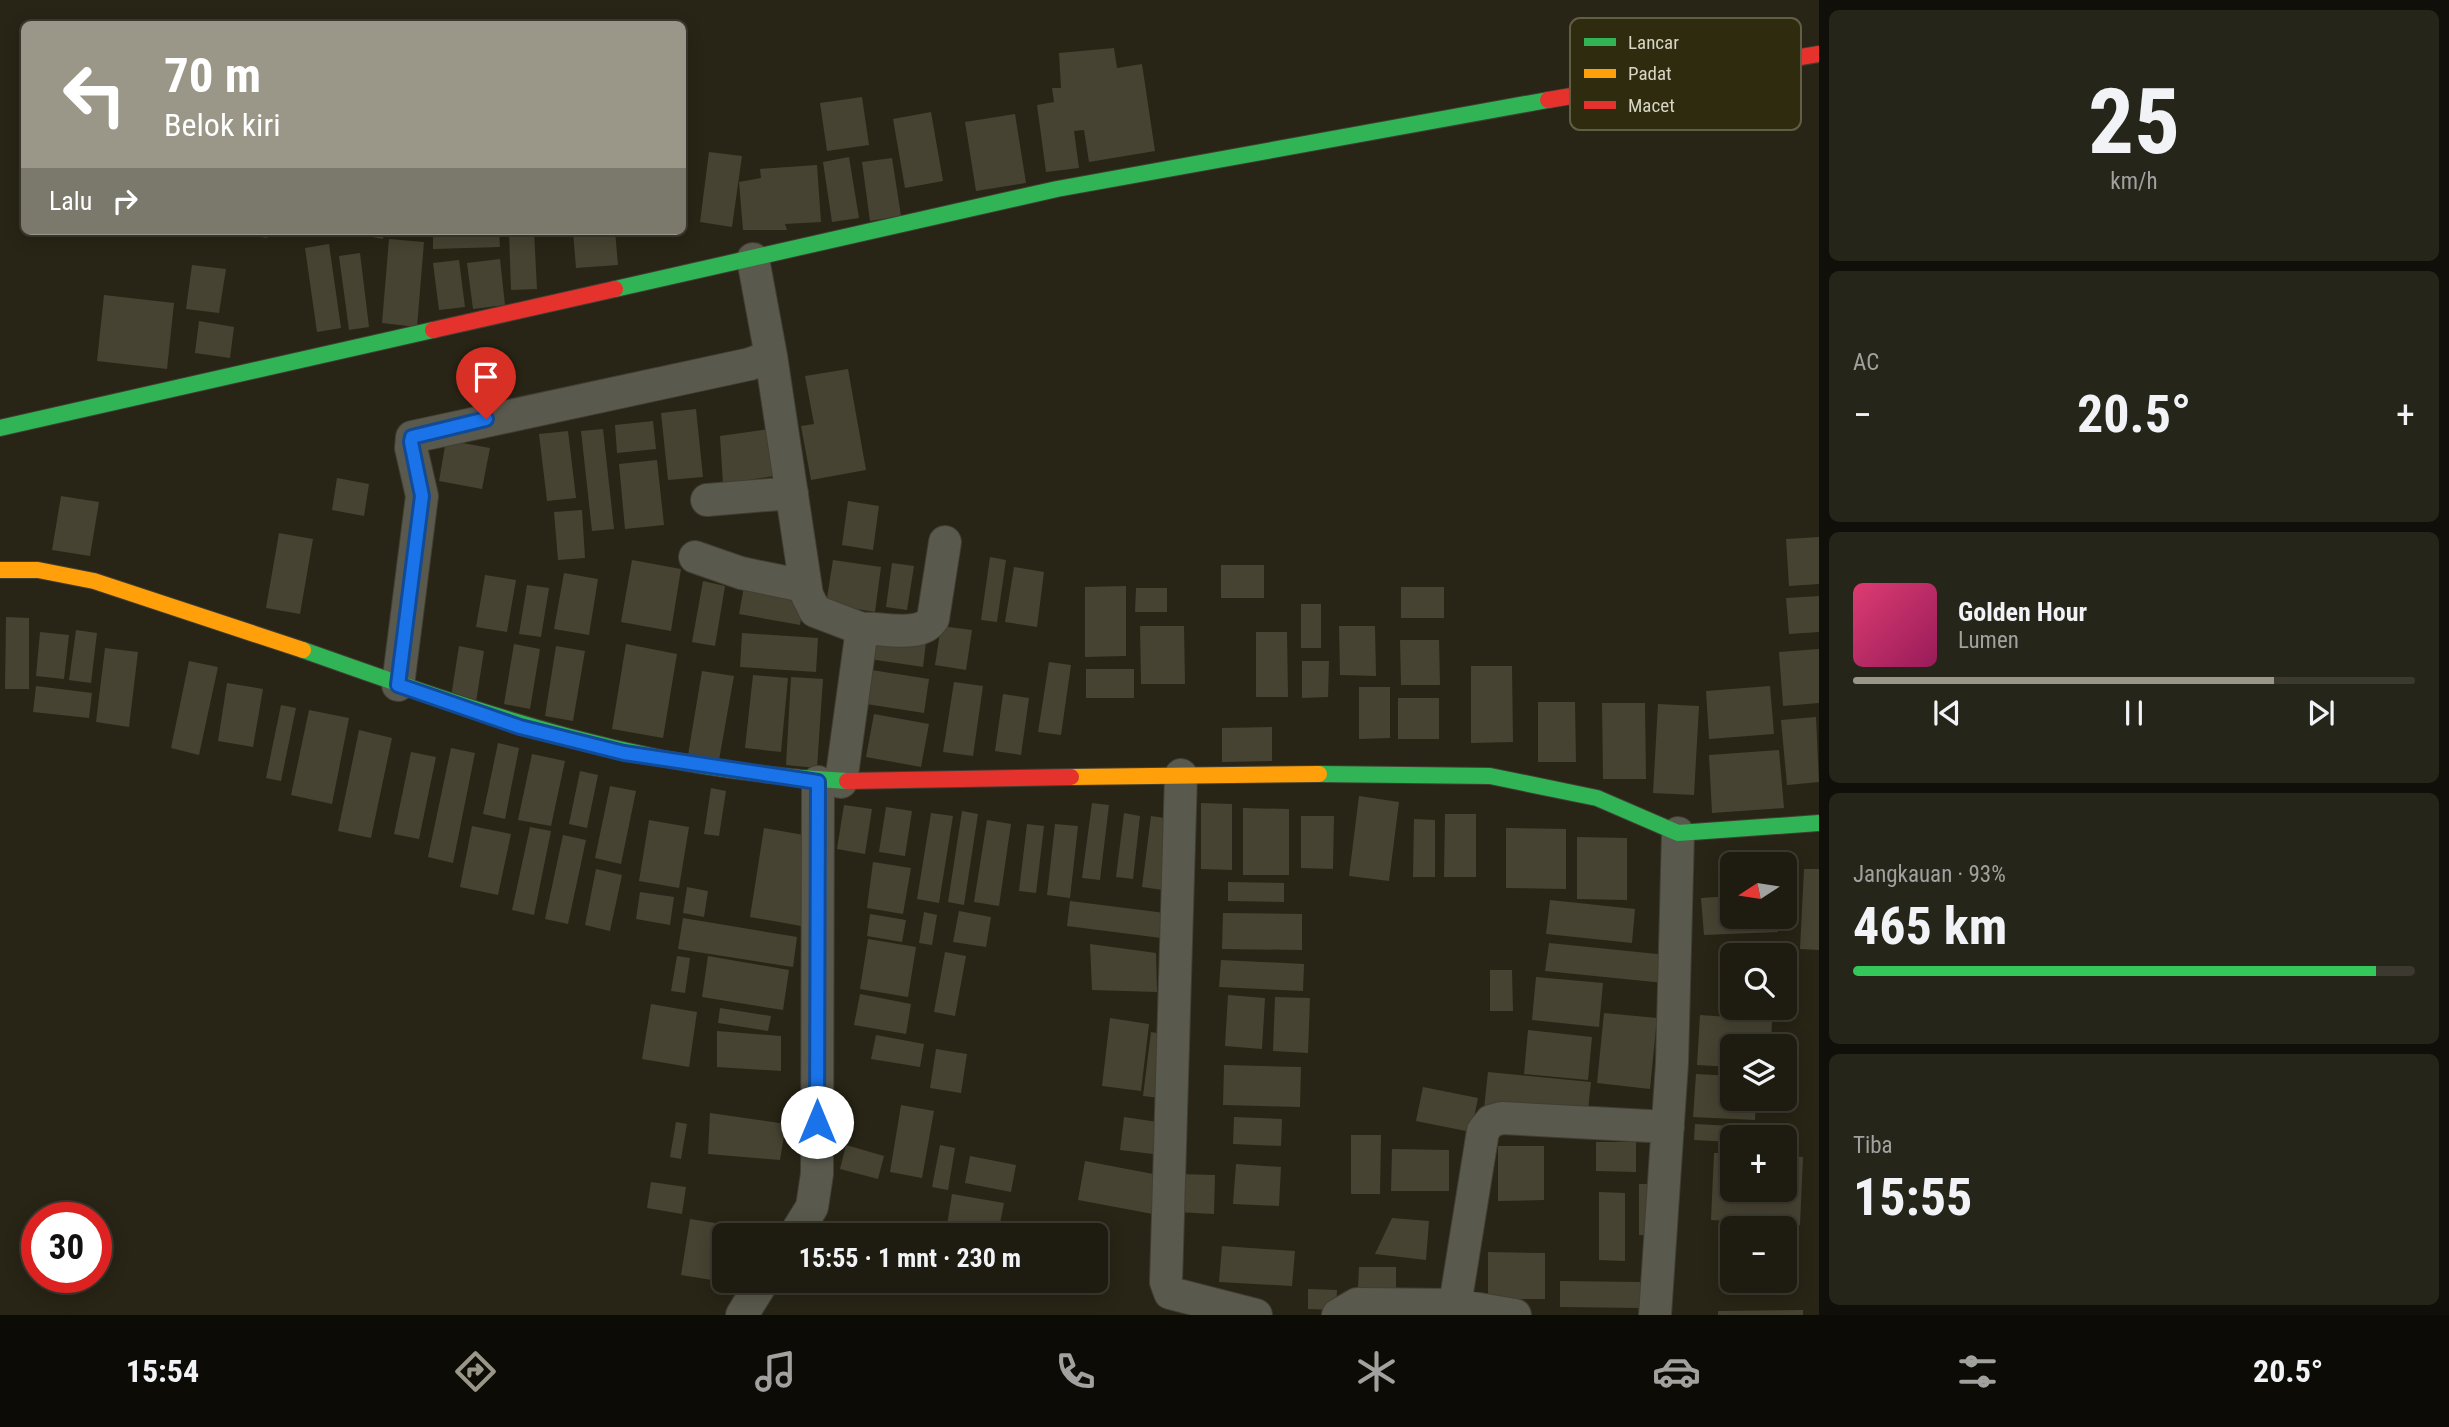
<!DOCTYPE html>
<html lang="id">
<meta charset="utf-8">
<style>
body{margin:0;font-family:"Roboto Condensed",sans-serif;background:#262519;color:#f1f3f6;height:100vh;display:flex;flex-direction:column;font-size:26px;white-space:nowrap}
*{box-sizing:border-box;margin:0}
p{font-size:23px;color:#a1a19f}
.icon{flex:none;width:38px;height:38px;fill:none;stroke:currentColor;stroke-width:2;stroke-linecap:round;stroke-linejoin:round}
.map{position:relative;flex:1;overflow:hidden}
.panel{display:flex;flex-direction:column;gap:10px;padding:10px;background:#100f09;width:630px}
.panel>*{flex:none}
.guide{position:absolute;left:21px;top:21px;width:665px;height:214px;border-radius:10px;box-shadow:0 4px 18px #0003,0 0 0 2px #3c3a30;background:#9a9788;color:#fff;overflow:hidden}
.needle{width:46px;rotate:258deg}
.fabs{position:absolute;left:1720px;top:852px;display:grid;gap:14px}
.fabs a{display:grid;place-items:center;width:77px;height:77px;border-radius:10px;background:#1e1c10;box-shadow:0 4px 18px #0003,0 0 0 2px #3c3a30;font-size:35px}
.speed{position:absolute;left:21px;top:1202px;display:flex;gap:14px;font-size:35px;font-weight:700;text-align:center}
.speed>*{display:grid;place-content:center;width:91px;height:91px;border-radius:50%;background:#1e1c10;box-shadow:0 4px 18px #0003,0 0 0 2px #3c3a30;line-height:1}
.speed .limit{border:10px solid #d22;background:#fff;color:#111}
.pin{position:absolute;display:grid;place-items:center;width:60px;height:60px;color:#fff;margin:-72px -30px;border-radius:50% 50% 50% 0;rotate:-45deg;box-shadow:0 0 7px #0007}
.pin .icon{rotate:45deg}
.me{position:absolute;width:77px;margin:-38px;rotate:0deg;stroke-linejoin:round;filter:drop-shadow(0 0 5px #0008)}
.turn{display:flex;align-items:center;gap:24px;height:147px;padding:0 28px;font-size:32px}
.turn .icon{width:91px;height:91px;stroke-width:2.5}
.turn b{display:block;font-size:49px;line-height:60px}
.then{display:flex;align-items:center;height:66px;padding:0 28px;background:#0003;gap:14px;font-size:26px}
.big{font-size:52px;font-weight:700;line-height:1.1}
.panel .widget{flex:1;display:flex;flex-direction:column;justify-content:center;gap:10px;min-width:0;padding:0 24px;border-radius:10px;background:#262519}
.panel .dial{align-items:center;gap:0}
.dial b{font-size:91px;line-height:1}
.song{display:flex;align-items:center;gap:21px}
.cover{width:84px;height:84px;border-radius:10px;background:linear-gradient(135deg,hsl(340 70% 55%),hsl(330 70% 35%))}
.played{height:7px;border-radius:4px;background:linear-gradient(90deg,#9a9788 75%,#3c3a30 75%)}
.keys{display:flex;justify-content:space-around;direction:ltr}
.heat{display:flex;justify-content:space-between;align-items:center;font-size:38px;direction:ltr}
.charge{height:10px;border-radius:5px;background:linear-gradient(90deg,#34c759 93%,#3c3a30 0)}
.trip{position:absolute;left:712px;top:1223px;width:396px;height:70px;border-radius:10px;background:#1e1c10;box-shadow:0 4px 18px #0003,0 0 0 2px #3c3a30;font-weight:700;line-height:70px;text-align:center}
.dock{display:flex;height:112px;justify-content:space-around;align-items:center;background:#0c0b06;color:#a1a19f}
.dock .icon{width:49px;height:49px}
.dock .current{color:#9a9788}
.dock b{font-size:32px;color:#f1f3f6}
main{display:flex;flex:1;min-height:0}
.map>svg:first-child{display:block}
</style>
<main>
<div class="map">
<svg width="1819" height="1315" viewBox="0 0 1819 1315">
<rect width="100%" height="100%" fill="#282516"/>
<path fill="#464332" d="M1114,48L1117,68L1142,64L1155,151L1089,162L1084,130L1074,131L1079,168L1046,172L1037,105L1054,102L1052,88H1061L1059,53Z
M862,97L869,145L827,151L820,103Z
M931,112L943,181L905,188L893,119Z
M1015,114L1026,183L976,191L965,122Z
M709,152L742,156L732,227L700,222Z
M849,157L859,218L832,222L823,162Z
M892,158L901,216L870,221L862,162Z
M817,165L821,222L785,224L787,230H743L739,182L761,178L760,169Z
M130,231H178L177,237L130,234Z
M228,231H268L267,238Z
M340,231H384L383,239Z
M433,231H499L500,247L433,249Z
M509,231H534L537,289L511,290Z
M573,231H615L618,265L576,268Z
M389,239L424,242L417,327L382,323Z
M329,244L341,328L317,332L305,248Z
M360,253L369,327L349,330L339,256Z
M500,259L505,305L473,309L467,263Z
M459,260L465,307L439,310L433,263Z
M192,265L226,269L219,313L186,309Z
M104,295L174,303L167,369L97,361Z
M199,321L234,327L230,358L195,353Z
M848,369L866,470L811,480L801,426L814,424L805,376Z
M696,409L703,477L668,480L661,413Z
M653,421L656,449L617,453L615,425Z
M603,429L614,529L592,531L581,431Z
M769,429L774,476L723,484L720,436Z
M568,431L576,498L547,501L539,434Z
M446,440L490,448L482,489L439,481Z
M657,460L664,525L625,529L619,464Z
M337,478L369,484L364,516L332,510Z
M61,496L99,502L90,556L52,550Z
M848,501L879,506L873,550L842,545Z
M582,510L585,558L558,560L554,512Z
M279,533L313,539L300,614L266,608Z
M1819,537V584L1789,586L1786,539Z
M990,557L1006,560L997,622L981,620Z
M632,560L681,569L671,631L621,622Z
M833,560L881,567L875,612L826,604Z
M892,563L914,566L907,610L886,607Z
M1221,565H1264V598H1221Z
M1014,567L1044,572L1037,627L1005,622Z
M564,573L598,579L589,635L554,629Z
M485,575L516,580L507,632L476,627Z
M703,581L725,586L715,646L692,642Z
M745,581L806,592L800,625L739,614Z
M527,585L549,588L541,637L519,634Z
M1126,586V656L1085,657V587Z
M1401,587H1444V618H1401Z
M1136,588H1167V612H1135Z
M1819,596V632L1789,634L1786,598Z
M1301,604H1321V648H1301Z
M6,617L29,618V689H5Z
M941,626L972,630L966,670L935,665Z
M1140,626H1184L1185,684H1141Z
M1339,626H1375L1376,676L1340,675Z
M76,630L97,633L91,683L69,680Z
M40,632L69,635L64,679L36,676Z
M1256,632H1287L1288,697H1256Z
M742,633L818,638L816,672L740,667Z
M867,633L926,642L923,667L863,658Z
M1400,640H1439L1440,685H1401Z
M514,644L540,649L530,709L504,704Z
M626,644L677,654L663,738L612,729Z
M459,646L484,651L476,702L451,697Z
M556,646L585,651L573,721L545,716Z
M105,648L138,652L129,727L96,722Z
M1819,649V703L1783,706L1779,652Z
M189,661L218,667L199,755L171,748Z
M1302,661H1329L1328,697L1302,698Z
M1049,662L1071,665L1061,735L1038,732Z
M1471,666H1512L1513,742L1471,743Z
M865,669L929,679L924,713L860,703Z
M1086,669H1134V698H1086Z
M702,671L734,676L719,760L688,755Z
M753,675L788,678L781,752L745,748Z
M791,677L823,679L817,768L786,765Z
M954,682L983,686L973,756L943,752Z
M227,683L263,689L253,747L218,741Z
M36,686L92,693L89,718L33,712Z
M1770,686L1774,734L1709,739L1706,691Z
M1359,687H1390V738L1359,739Z
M1003,694L1029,698L1021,755L995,751Z
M1398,698H1439V739H1398Z
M1538,702H1575L1576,762H1538Z
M1602,703H1645L1646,779H1603Z
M1658,704L1699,706L1694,795L1653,793Z
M281,705L296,708L281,781L266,778Z
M309,710L349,718L332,804L291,795Z
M874,714L929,724L921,767L866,757Z
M1816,717L1819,782L1787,785L1781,720Z
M1272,727V761L1222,762V728Z
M359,730L392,738L371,838L338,831Z
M498,743L519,748L505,819L483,814Z
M451,748L475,753L453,863L428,857Z
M1779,750L1784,808L1712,813L1709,755Z
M411,752L436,757L419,839L394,834Z
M532,754L565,761L551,826L518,820Z
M580,771L598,775L587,828L569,824Z
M610,786L636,791L621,864L595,858Z
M711,788L726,791L719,836L704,834Z
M1359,796L1399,802L1389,881L1349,876Z
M1092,803L1109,805L1100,880L1082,878Z
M1201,803L1232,804V870L1201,869Z
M844,805L872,809L865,854L837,849Z
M886,807L912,811L905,856L879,852Z
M1243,808L1289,809V875H1243Z
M962,811L978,814L964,905L948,902Z
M931,813L953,816L939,903L917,899Z
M1124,813L1140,816L1133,879L1116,877Z
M1445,814H1476V877H1444Z
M1151,816L1179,820L1170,891L1142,887Z
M1301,816H1334L1333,869L1301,868Z
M1414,819L1435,820V877H1413Z
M649,820L689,827L679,888L639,881Z
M987,820L1011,824L999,906L974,902Z
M1027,824L1044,826L1036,893L1019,891Z
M1055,824L1078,826L1070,898L1047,895Z
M472,826L511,834L498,895L460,887Z
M530,827L551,831L534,915L512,910Z
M764,828L815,837L801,926L750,917Z
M1506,828L1566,829V889L1506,888Z
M563,835L586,840L568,924L545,919Z
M1577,837L1627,838V900L1577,899Z
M873,862L911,868L903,914L867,908Z
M596,869L622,875L610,931L585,925Z
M1804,869H1819V950L1800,949Z
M1228,882L1284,883V902L1228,901Z
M687,887L708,891L704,917L683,913Z
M640,892L674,897L670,925L636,919Z
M1732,896V917H1777L1778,932L1704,935L1701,898Z
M1550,900L1635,909L1632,943L1546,934Z
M1070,901L1173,914L1169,939L1067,926Z
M959,911L991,917L986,947L953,942Z
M924,912L937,915L932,945L919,943Z
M1223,913L1302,914V950L1222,949Z
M870,914L906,920L902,942L867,936Z
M683,918L797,937L793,967L678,949Z
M868,939L916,947L908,997L860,989Z
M1549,943L1667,955L1664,983L1545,971Z
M1090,944L1156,953L1157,992L1092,990Z
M1736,947L1775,950V956H1735Z
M945,952L966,956L955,1016L934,1012Z
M677,956L690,958L685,993L671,991Z
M708,956L789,970L783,1010L702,997Z
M1221,960L1304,964L1303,991L1219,987Z
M1490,970H1512L1513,1011H1490Z
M1536,977L1603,983L1599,1027L1532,1020Z
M860,994L911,1004L906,1034L854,1025Z
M1228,995L1265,998L1262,1049L1225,1046Z
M1275,997L1310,998L1308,1053L1273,1051Z
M651,1004L697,1012L689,1067L642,1059Z
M720,1008L771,1016L768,1031L718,1023Z
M1604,1013L1657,1018L1650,1089L1597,1083Z
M1700,1015L1772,1020L1771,1046H1732V1067L1697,1065Z
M1110,1018L1149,1024L1141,1091L1102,1086Z
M1528,1030L1592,1037L1588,1080L1524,1074Z
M717,1031L781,1036V1071L717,1067Z
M1151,1032L1169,1035L1161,1098L1143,1096Z
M876,1035L924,1044L920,1067L871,1059Z
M936,1049L967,1054L961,1093L930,1088Z
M1224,1065L1301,1067L1300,1107L1223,1105Z
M1488,1072L1591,1082L1587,1120L1484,1109Z
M1696,1074L1732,1076V1099H1756L1755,1120L1693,1117Z
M1423,1087L1478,1098L1471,1132L1416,1121Z
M901,1105L934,1111L922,1178L890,1172Z
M710,1113L786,1124L780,1160L708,1154Z
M1124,1117L1158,1122L1153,1154L1120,1150Z
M1234,1117L1282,1119L1281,1146L1233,1144Z
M676,1122L687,1124L681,1159L670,1157Z
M1695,1124L1752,1127V1138H1732V1142L1694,1140Z
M1351,1135H1381L1380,1194H1351Z
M1596,1142H1636V1172L1596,1171Z
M846,1145L884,1156L878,1179L840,1169Z
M940,1145L955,1148L948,1190L932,1187Z
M1498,1146H1544V1200L1498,1201Z
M1392,1149L1449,1150V1191H1391Z
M1714,1153H1732V1190H1785V1156L1803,1157L1800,1225L1711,1220Z
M970,1156L1016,1165L1011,1192L965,1183Z
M1085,1161L1164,1176L1158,1215L1078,1200Z
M1236,1164L1281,1167L1279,1206L1233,1204Z
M1177,1174L1215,1175L1214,1214L1176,1212Z
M651,1182L686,1187L682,1214L647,1208Z
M1639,1184H1656L1655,1235H1639Z
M1599,1192L1625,1193V1261L1599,1260Z
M952,1194L1004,1203L998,1234L947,1225Z
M1392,1218L1429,1221L1426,1260L1375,1254Z
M690,1219L727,1225L718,1281L681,1275Z
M738,1226L770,1231V1236H737Z
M944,1230L965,1234V1236H943Z
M1222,1246L1295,1251L1292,1286L1219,1282Z
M1488,1252L1545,1253V1299H1488Z
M1359,1267H1396V1289L1358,1288Z
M823,1281H869L865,1294Z
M1560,1281L1640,1282V1308L1560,1307Z
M1308,1289L1337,1290L1336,1310L1308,1309Z
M1803,1310V1315H1718V1311Z"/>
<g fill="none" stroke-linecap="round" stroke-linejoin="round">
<g stroke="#413e33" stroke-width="34">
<path id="street" d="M771,356L807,595L815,611L862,629
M707,500L792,493
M695,557L741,573L804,586
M398,685L422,496L411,448L412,437L750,364L771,356L753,259
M1181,775L1166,1282L1170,1293L1256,1315
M841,782L862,629C883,627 920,639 933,619L945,542
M794,1236L812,1207L817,1174L818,782
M742,1315L763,1281
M1338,1315L1357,1304L1455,1305
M1515,1315L1455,1305L1483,1131L1491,1121L1502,1118L1668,1127
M1655,1315L1672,1063L1678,833"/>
</g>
<g stroke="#413e33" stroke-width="18">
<path id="fast" d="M615,289L1057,189L1548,100
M0,428L433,330
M303,650C489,716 647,772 847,781
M1319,774L1490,776L1597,798L1678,833L1819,823"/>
</g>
<g stroke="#413e33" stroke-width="18">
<path id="slow" d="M0,570H38L94,581L303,650
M1071,777L1319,774"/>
</g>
<g stroke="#413e33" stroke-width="18">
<path id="jam" d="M1548,100L1819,54
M433,330L615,289
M847,781L1071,777"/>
</g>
<use href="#street" stroke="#5a594d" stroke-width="32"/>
<use href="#fast" stroke="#30b455" stroke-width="16"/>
<use href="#slow" stroke="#ff9f0a" stroke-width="16"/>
<use href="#jam" stroke="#e5322d" stroke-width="16"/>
</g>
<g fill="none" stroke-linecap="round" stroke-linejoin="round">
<g stroke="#114b97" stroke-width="18">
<path id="route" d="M486,419L412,437L411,442L422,496L398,685L520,727L624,753L818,782L817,1122"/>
</g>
<use href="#route" stroke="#1a73e8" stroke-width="12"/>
</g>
<rect x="1570" y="18" width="231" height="112" rx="10" fill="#2f2b0f" stroke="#615e46" stroke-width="2"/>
<rect x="1584" y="38" width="32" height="8" fill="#30b455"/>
<rect x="1584" y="69" width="32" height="9" fill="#ff9f0a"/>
<rect x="1584" y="101" width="32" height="8" fill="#e5322d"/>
<g font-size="19" fill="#d7d5c5">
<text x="1628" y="49">Lancar</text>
<text x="1628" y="80">Padat</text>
<text x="1628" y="112">Macet</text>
</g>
</svg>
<div class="fabs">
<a><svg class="needle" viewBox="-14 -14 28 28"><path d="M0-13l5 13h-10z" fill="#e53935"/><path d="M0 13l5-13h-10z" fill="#a1a19f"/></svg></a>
<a><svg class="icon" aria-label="search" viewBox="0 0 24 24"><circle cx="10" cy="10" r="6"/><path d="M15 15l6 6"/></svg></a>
<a><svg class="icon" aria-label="layers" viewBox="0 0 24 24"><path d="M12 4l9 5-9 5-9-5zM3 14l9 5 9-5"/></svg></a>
<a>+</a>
<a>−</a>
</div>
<div class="speed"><div class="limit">30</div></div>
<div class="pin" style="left:486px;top:419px;background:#d93025"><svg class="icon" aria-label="arrive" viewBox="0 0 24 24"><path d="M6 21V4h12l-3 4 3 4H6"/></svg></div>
<svg class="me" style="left:817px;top:1122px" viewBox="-20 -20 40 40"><circle r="19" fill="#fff"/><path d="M0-13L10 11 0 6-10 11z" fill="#1a73e8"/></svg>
<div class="trip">15:55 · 1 mnt · 230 m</div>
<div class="guide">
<div class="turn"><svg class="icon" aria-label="left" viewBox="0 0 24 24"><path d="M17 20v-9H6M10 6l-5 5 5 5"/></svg><div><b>70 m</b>Belok kiri</div></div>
<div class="then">Lalu<svg class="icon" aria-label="right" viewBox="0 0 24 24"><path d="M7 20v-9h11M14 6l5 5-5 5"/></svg></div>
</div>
</div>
<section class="panel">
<div class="widget dial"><b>25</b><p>km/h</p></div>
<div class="widget"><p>AC</p>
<div class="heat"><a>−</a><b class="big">20.5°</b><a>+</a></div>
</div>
<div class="widget">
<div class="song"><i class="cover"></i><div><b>Golden Hour</b><p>Lumen</p></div></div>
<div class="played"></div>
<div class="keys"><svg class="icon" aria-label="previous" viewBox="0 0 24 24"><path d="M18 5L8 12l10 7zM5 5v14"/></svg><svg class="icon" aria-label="pause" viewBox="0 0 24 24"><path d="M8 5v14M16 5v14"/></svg><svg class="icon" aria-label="next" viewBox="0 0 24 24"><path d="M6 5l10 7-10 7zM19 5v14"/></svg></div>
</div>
<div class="widget"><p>Jangkauan · 93%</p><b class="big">465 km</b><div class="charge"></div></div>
<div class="widget"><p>Tiba</p><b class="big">15:55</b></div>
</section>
</main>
<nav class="dock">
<b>15:54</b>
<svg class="icon current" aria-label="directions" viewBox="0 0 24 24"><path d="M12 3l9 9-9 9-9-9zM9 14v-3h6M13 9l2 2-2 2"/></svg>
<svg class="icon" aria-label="music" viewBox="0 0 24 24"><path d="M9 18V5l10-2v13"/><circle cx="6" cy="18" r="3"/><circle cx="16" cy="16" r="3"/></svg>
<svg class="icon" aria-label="phone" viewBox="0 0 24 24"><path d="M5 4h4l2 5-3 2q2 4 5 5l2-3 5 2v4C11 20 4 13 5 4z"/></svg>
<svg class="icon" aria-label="climate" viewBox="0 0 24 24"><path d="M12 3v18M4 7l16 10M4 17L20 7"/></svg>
<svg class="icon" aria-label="car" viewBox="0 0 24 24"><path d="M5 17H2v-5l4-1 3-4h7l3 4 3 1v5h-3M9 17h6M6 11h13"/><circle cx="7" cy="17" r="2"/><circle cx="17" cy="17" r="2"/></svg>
<svg class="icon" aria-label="filters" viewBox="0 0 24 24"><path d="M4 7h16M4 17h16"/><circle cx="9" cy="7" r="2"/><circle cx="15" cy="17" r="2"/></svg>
<b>20.5°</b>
</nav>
